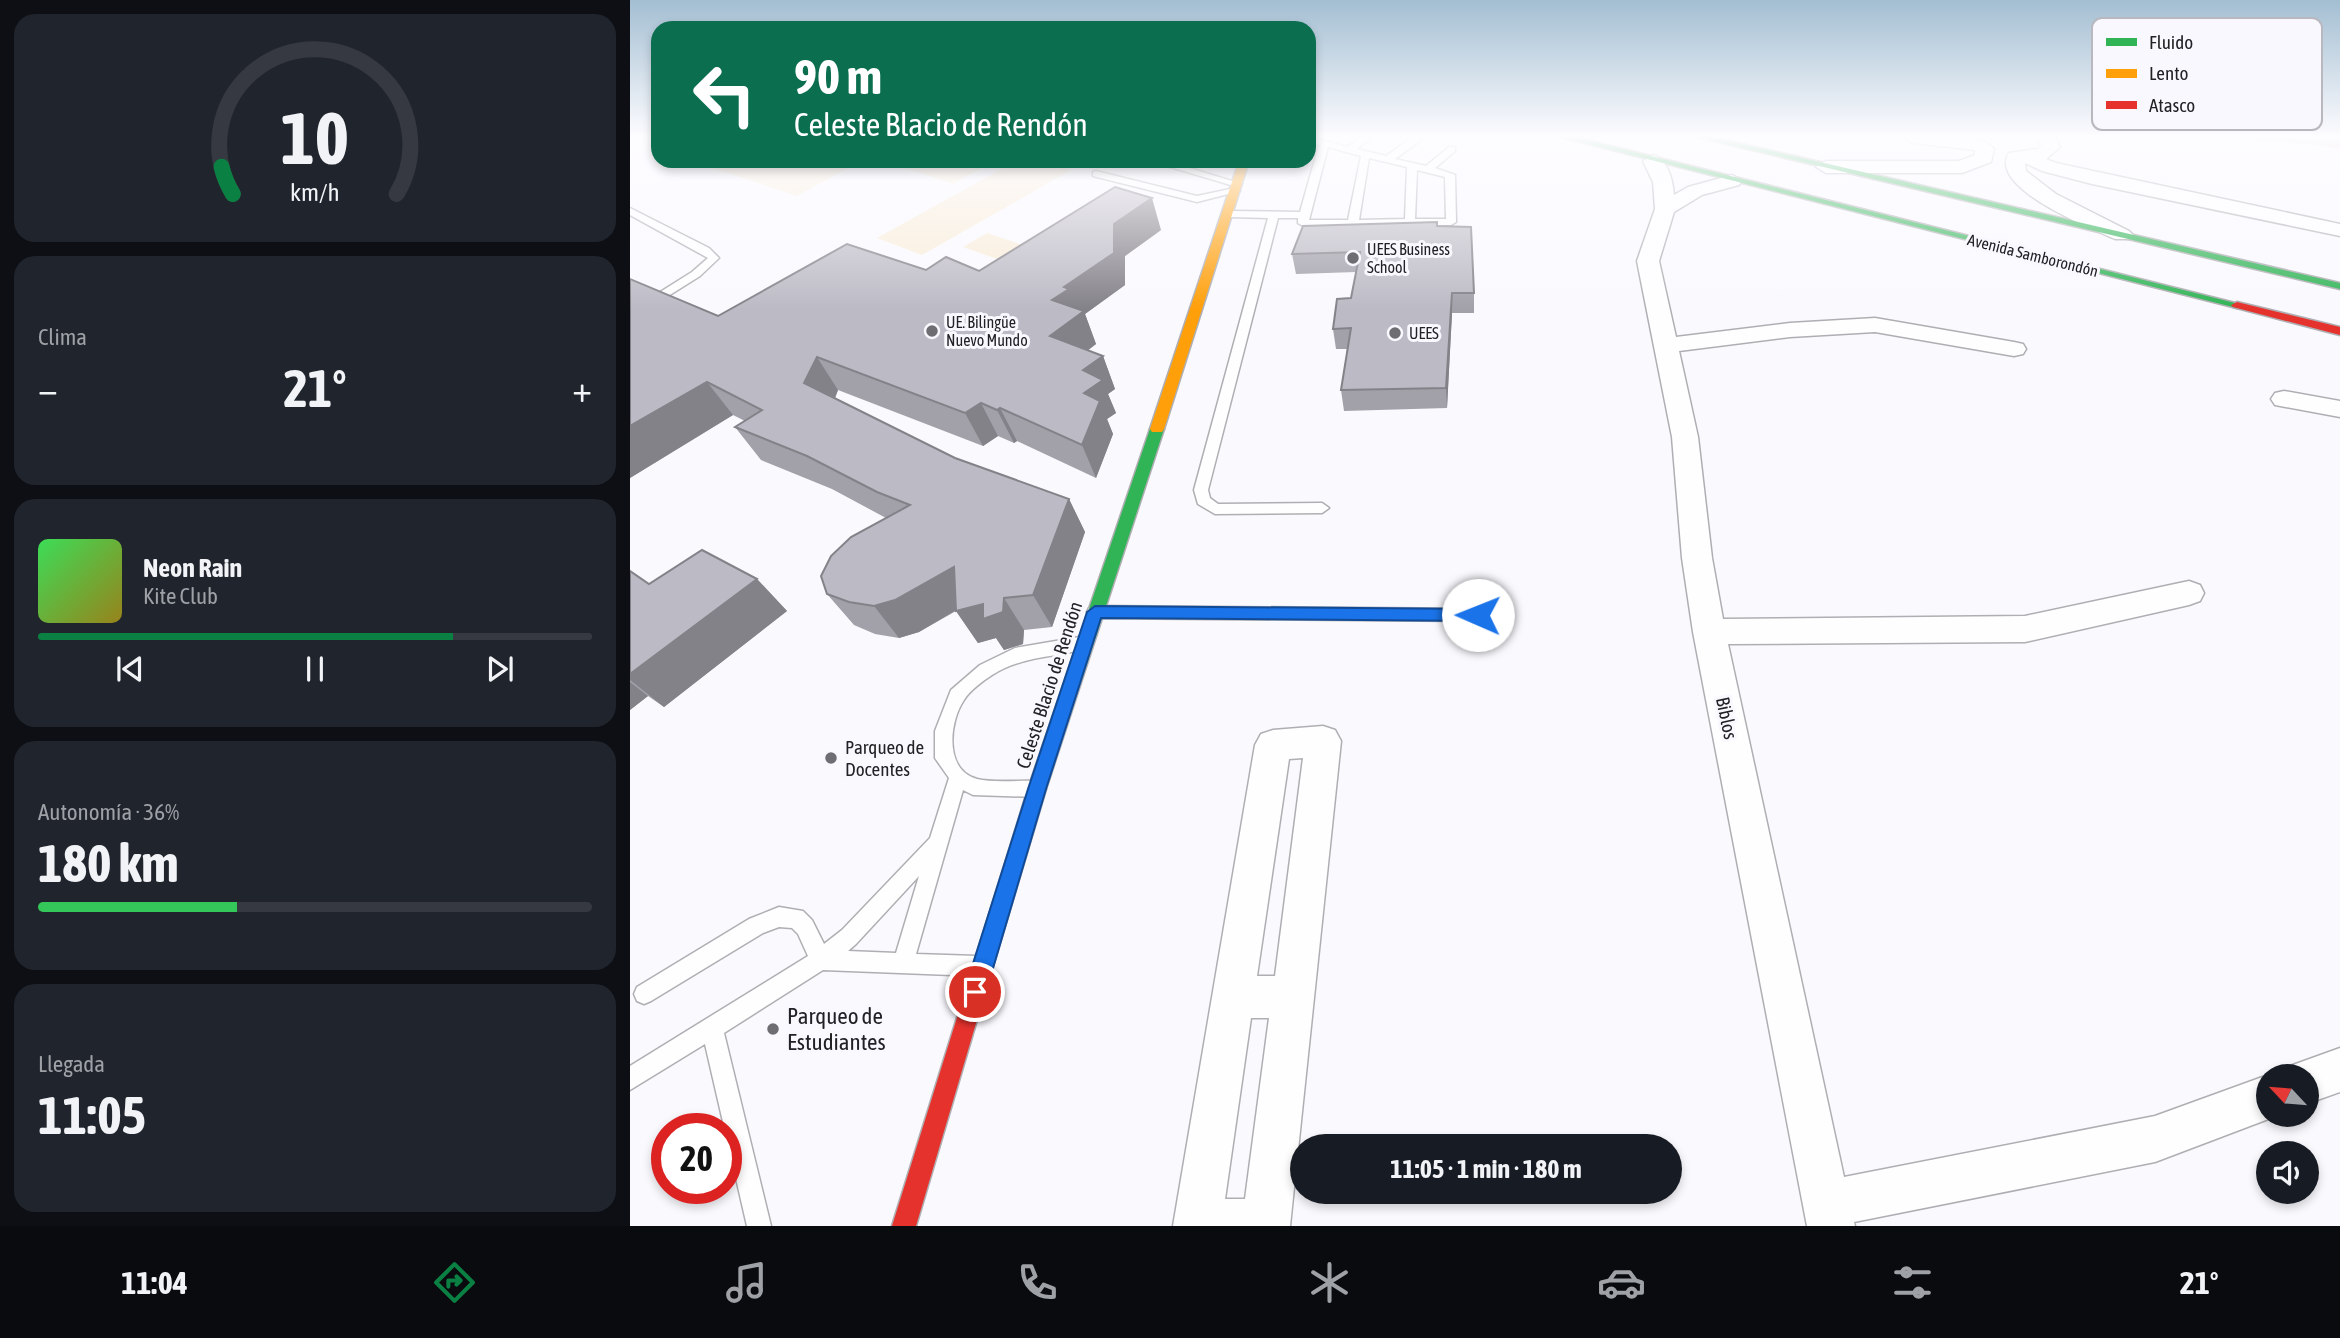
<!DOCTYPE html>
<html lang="es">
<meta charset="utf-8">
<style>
body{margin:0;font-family:"Asap Condensed",sans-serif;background:#20242c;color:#f1f3f6;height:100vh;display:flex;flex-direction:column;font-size:26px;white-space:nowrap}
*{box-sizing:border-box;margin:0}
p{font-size:23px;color:#9ea1a6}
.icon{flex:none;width:38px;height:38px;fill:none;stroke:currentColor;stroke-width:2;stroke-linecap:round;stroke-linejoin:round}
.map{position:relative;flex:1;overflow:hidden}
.drawer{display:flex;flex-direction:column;gap:14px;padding:14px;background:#0d0f14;width:630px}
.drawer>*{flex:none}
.top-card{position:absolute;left:21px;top:21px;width:665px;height:147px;border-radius:21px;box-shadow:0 4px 10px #0003;background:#0b6e4f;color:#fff;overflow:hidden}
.needle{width:46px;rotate:296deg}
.buttons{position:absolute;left:1626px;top:1064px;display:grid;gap:14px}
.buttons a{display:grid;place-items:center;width:63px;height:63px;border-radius:50%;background:#171b24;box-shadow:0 4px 10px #0003;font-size:35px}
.speed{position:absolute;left:21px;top:1113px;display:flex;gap:14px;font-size:35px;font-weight:700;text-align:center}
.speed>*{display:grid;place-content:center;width:91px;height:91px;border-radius:50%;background:#171b24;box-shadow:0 4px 10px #0003;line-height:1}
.speed .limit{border:10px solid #d22;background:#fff;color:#111}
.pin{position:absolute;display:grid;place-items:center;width:60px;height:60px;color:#fff;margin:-30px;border:4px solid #fff;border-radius:50%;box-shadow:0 2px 7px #0007}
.me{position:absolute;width:77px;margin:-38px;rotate:271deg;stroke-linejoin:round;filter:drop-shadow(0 0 5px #0008)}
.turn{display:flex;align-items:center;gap:24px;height:147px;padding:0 28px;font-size:32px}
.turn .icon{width:91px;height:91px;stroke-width:2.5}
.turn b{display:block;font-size:49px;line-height:60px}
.big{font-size:52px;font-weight:700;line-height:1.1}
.drawer .tile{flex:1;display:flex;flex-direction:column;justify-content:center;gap:10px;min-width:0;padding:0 24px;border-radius:21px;background:#20242c}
.drawer .dial{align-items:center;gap:0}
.dial svg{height:182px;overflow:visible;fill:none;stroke:#363941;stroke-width:7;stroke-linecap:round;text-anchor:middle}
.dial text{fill:#f1f3f6;stroke:none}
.song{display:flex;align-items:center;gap:21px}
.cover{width:84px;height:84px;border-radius:10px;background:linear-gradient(135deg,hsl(130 70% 55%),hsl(50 70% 35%))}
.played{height:7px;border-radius:4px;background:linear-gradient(90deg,#0b8043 75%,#363941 75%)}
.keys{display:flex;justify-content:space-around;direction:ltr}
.heat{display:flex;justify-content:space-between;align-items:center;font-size:38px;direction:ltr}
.charge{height:10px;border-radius:5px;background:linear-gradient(90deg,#34c759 36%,#363941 0)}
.trip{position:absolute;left:660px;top:1134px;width:392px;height:70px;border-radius:35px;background:#171b24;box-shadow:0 4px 10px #0003;font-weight:700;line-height:70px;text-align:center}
.tabs{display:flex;height:112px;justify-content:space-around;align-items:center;background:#090b0e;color:#9ea1a6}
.tabs .icon{width:49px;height:49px}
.tabs .current{color:#0b8043}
.tabs b{font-size:32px;color:#f1f3f6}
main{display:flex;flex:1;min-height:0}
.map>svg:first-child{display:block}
</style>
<main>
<section class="drawer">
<div class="tile dial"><svg viewBox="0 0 100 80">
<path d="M14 69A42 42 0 1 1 86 69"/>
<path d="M14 69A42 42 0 0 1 9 57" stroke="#0b8043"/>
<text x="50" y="56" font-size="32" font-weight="700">10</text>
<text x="50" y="72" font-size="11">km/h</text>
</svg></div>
<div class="tile"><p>Clima</p>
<div class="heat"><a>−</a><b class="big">21°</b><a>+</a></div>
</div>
<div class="tile">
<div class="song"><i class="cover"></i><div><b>Neon Rain</b><p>Kite Club</p></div></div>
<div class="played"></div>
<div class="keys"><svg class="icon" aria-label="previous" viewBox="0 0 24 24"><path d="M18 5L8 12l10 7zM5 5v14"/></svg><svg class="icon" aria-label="pause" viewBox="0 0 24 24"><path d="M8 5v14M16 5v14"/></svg><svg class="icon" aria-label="next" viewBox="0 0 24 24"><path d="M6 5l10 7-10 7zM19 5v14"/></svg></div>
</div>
<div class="tile"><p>Autonomía · 36%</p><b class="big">180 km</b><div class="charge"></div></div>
<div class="tile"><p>Llegada</p><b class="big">11:05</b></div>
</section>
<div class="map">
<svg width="1710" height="1226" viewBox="0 0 1710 1226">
<rect width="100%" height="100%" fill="#faf9fe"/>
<path fill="#f9edd8" d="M62,161H231L167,196Z
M271,161H363L323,184L265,164Z
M386,161H412L441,170L292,255L247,238Z
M357,233L395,246L370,260L333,247Z"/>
<path fill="#ddceb1" d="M1587,137H1710V149L1686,145Z"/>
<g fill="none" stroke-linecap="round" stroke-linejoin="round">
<g stroke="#afafb3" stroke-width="3">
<path id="lane" d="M679,137L718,147L731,137H742L727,149L756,156L783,137H790V141L765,159L796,166L819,147H825V151L805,168L825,175L826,222L821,225L673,226L668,223V218H648L578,490L580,498L588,504L692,503L699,508L692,513L585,514L568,504L564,490L638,218L599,217L594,214L599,211L670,212L689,145L679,143ZM698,147L731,156L718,220H679ZM739,158L777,167L775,219L729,220ZM787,170L815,177L816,219H785Z
M520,161H536L612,184L604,186Z
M590,161H605L617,166L612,169Z
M466,171L567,196L605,188L610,191L567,202L463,176V172Z
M0,208L79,248L89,258L70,276L0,320V311L62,272L78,258L0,215Z
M465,606L848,609L854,611L856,615L854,619L848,621L465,618L459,616L457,612L459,608Z
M455,636L461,637L463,642L461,647C427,658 393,655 362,675C354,680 339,691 334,700C319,722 314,770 347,779C363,783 390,780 407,781L413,783L416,789L413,795L407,797L343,795L333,790L286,954L347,956L354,959L357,966L354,973L347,976L193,970L94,1033L141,1226H117L75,1044L0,1090V1066L178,956L168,934L162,928L149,927L133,933L21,1001L14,1004L7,1001L4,994L7,987L119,919L149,907L173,911L182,920L194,944L212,930L300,838L319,778L305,758V731L321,690L350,665L385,648ZM289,876L266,953L218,951L226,944Z"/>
</g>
<g stroke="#afafb3" stroke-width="3">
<path id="street" d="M1274,137C1299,137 1347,129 1364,149L1361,162L1332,173H1196L1186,167L1196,161H1329L1345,155V150L1283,143Z
M1407,137H1425L1430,147L1416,159L1426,163L1710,224V236L1462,184L1412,171L1395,163L1396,171L1426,194L1499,231L1503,235L1499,239H1485C1461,228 1357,188 1379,153L1408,149L1411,146Z
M1023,155C1038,159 1043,181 1044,195L1058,187L1102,175L1112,181L1109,185L1072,195L1044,212L1029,261L1046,337L1160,323L1245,318L1384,342L1393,344L1396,349L1393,354L1384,356L1245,332L1160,337L1049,351L1068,437L1082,558L1093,619L1395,616L1559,581L1570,585L1574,593L1570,601L1559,605L1395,642L1098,644L1214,1177L1525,1116L1638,1075L1642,1076H1638V1115H1649L1525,1162L1224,1222L1225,1226H1177L1063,632L1052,558L1042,437L1007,261L1025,209L1023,182L1013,161Z
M1654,391L1710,401V417L1645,405L1641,399L1645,393Z
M693,726L705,730L711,741L660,1226H543L625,745L631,734L643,730ZM673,758L645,976H627L659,759ZM621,1018H639L615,1199H595Z
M1710,1048V1092L1676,1104V1076H1656L1660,1066Z"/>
</g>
<g stroke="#afafb3" stroke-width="3">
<path id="fast" d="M930,137H946L1613,305L1607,308Z
M1066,137H1083L1710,283V289Z
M527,425L534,429L416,789L360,976L357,983L350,986L343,983L340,976L398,789L520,429Z"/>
</g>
<g stroke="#afafb3" stroke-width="3">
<path id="slow" d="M609,161H619L534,429L532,432H522L520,429Z"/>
</g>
<g stroke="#afafb3" stroke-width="3">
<path id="jam" d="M1607,302L1710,327V335L1603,307L1601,305Z
M350,966L357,969L360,976L286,1226H262L340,976L343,969Z"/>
</g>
<use href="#lane" fill="#fefeff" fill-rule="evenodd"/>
<use href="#street" fill="#fefeff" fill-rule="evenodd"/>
<use href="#fast" fill="#30b455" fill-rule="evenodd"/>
<use href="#slow" fill="#ff9f0a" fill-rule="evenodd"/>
<use href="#jam" fill="#e5322d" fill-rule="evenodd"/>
</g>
<path fill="#a2a0a9" d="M807,226L844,293V313H822L817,408L714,411L711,390L717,349H706L703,329L721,298L726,272L666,274L662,254Z
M531,230L495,256V285L455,314L466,344L458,350L473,356L485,389L478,394L486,413L477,419L483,434L466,478L387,441L384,443L368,436L353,446L208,390L205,399L325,458L439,499L455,532L422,627L394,630L393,644L374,650L366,638L348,643L326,611L289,632L269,638L245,634L224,625L197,594L256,518L202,489L131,460L105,427L115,421L103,415L0,478V279L88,316L296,270L349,271Z
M0,571L19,584L127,579L157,611L34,707L18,696L0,710Z"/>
<path fill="#848289" d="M522,198L531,230L495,256V285L455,314L466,344L434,369L420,336L422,300L484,224Z
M822,293V313L817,408L816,388Z
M473,356L485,389L478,394L486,413L477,419L483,434L466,478L452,445L454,393L453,370Z
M187,357L208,390L197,416L174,383Z
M77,382L103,415L0,478V426Z
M351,403L368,436L353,446L335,413Z
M370,408L387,441L384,443L367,410Z
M439,499L455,532L422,627L403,595Z
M324,567L345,599L289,632L269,638L244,606Z
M127,579L157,611L34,707L0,680V674Z
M374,598L394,630L393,644L374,650L366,638L348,643L326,611Z
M0,682L18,696L0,710Z"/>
<path fill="#bcbac4" stroke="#848289" stroke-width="2" d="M485,187L522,198L484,224V253L434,287L439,289L422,300L454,311L420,336L473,356L453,370L473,380L454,393L470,401L452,445L370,408L367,410L351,403L335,413L187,357L174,383L325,458L439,499L403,595L374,598L373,612L353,619V604L326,611L324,567L265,600L244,606L219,602L197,594L191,576L201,556L221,537L280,505L247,492L177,456L105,427L132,410L77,382L0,426V279L88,316L217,244L296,270L316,257L349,271Z
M807,222V226L841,227L844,293H822L816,388L711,390L721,328L703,329L707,299L721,298L730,252L662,254L673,226Z
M72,550L127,579L0,674V571L19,584Z"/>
<linearGradient id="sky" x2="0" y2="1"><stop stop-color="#a3bed2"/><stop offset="0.44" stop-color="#fdfcff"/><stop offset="1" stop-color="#fdfcff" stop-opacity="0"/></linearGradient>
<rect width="1710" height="309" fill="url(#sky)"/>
<path fill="#1a73e8" stroke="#114b97" stroke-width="2" d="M465,606L848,609L856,615L848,621L471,618L416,789L356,992L352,1000L345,1003L337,1000L334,992L398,789L457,612Z"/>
<g fill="#6e6d71" stroke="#f9f8ff" stroke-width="2.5">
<circle cx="723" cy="258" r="7"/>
<circle cx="302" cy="331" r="7"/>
<circle cx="765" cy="333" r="7"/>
<circle cx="201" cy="758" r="7"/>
<circle cx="143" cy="1029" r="7"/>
</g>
<g text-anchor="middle" stroke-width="6" stroke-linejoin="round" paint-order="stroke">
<g font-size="16" fill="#222225" stroke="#f9f8ff" text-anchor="start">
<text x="737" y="255">UEES Business<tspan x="737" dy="18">School</tspan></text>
<text x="316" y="328">UE. Bilingüe<tspan x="316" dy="18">Nuevo Mundo</tspan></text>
<text x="779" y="339">UEES</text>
</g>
<g font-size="16" fill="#222225" stroke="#f9f8ff">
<text transform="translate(1403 255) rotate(14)" y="6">Avenida Samborondón</text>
</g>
<g font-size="19" fill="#222225" stroke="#f9f8ff">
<text transform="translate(419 685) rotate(-72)" y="7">Celeste Blacio de Rendón</text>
<text transform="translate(1097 718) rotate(78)" y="7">Biblos</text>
</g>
<g font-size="19" fill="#222225" stroke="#f9f8ff" text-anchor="start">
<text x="215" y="754">Parqueo de<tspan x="215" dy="22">Docentes</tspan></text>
</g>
<g font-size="23" fill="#222225" stroke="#f9f8ff" text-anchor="start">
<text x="157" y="1024">Parqueo de<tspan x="157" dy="26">Estudiantes</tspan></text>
</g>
</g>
<rect x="1462" y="18" width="230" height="112" rx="10" fill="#f9f8ff" stroke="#b8b8be" stroke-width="2"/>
<rect x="1476" y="38" width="31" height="8" fill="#30b455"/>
<rect x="1476" y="69" width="31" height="9" fill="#ff9f0a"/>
<rect x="1476" y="101" width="31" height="8" fill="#e5322d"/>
<g font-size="19" fill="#222225">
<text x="1519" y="49">Fluido</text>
<text x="1519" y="80">Lento</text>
<text x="1519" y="112">Atasco</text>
</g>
</svg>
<div class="buttons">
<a><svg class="needle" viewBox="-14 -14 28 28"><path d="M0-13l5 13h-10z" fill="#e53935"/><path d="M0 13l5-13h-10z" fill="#9ea1a6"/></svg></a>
<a><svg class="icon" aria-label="sound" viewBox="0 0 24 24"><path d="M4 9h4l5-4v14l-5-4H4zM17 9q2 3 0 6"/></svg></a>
</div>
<div class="speed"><div class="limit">20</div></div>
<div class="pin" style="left:345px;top:992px;background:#d93025"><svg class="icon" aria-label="arrive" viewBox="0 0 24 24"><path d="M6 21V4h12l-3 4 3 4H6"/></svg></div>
<svg class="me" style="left:848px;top:615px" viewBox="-20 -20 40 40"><circle r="19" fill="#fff"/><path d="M0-13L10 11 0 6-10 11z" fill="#1a73e8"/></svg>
<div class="trip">11:05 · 1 min · 180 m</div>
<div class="top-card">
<div class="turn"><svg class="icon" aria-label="left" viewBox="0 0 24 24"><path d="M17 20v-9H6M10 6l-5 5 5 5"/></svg><div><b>90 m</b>Celeste Blacio de Rendón</div></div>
</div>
</div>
</main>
<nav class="tabs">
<b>11:04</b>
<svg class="icon current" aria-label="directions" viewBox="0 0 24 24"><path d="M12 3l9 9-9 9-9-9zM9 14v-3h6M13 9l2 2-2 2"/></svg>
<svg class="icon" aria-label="music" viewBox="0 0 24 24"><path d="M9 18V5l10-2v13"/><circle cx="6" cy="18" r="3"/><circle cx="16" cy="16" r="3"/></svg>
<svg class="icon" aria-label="phone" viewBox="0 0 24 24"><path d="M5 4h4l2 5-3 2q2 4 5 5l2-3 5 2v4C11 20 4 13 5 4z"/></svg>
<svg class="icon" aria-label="climate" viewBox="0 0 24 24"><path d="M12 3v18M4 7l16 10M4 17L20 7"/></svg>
<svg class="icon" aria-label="car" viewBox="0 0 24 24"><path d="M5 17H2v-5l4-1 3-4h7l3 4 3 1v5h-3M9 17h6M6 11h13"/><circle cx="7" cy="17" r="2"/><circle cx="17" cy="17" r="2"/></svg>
<svg class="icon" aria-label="filters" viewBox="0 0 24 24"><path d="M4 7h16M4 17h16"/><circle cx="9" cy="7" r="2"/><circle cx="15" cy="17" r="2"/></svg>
<b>21°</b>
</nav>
